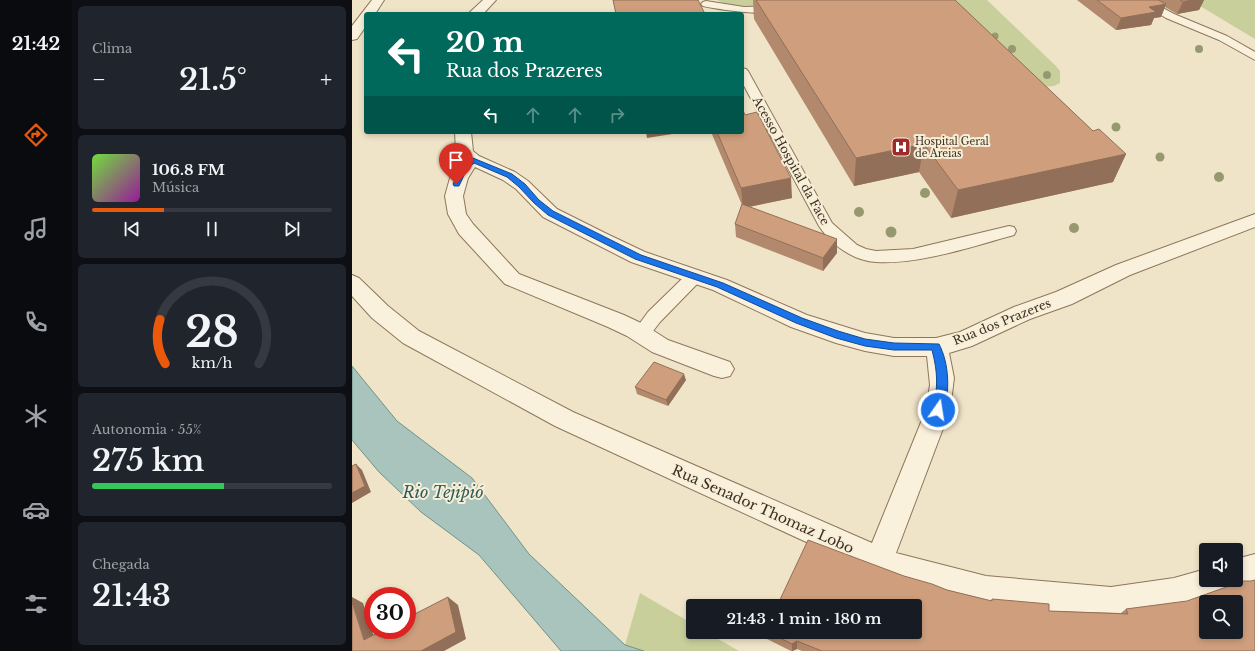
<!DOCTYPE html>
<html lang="pt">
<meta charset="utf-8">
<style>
body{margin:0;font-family:"Libre Baskerville",serif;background:#20242c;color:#f1f3f6;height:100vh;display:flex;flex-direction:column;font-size:15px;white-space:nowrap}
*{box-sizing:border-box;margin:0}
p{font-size:13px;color:#9ea1a6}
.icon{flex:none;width:22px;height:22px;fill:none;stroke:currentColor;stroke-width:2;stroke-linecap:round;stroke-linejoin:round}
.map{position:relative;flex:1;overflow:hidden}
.drawer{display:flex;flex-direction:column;gap:6px;padding:6px;background:#0d0f14;width:280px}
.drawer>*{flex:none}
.top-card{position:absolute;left:12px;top:12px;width:380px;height:122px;border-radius:4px;box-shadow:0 2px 6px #0003;background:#00695c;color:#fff;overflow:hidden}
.fabs{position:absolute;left:847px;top:543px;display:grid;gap:8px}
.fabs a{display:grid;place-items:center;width:44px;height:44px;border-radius:4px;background:#171b24;box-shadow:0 2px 6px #0003;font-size:20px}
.speed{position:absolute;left:12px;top:587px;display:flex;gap:8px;font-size:20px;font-weight:700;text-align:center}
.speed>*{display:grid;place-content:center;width:52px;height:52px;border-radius:50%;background:#171b24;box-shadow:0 2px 6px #0003;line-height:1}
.speed .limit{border:6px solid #d22;background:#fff;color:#111}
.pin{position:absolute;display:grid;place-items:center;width:34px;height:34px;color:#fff;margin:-41px -17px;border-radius:50% 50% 50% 0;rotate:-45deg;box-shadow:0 0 4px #0007}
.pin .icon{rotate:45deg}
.me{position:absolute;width:44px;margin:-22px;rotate:13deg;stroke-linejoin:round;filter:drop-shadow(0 0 3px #0008)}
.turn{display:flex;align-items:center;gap:14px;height:84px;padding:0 16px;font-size:18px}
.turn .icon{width:52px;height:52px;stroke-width:2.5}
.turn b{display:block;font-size:28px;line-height:34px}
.lanes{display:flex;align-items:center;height:38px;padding:0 16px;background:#0003;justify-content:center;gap:20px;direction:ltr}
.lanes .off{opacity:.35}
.big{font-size:30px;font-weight:600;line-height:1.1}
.drawer .widget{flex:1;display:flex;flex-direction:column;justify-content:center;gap:6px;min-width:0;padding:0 14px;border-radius:6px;background:#20242c}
.drawer .dial{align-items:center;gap:0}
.dial svg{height:104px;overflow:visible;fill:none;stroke:#363941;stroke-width:7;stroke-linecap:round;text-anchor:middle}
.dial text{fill:#f1f3f6;stroke:none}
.song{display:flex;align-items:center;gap:12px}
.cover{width:48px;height:48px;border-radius:6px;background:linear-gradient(135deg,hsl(100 70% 55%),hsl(300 70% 35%))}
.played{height:4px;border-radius:2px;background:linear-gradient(90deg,#ea580c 30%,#363941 30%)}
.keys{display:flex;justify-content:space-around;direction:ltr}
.heat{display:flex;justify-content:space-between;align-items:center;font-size:22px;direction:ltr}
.charge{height:6px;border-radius:3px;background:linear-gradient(90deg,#34c759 55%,#363941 0)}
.trip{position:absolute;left:334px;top:599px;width:236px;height:40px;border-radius:4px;background:#171b24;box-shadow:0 2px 6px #0003;font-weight:600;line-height:40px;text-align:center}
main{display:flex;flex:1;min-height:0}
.tabs{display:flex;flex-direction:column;width:72px;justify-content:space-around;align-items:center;background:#090b0e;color:#9ea1a6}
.tabs .icon{width:28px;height:28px}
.tabs .selected{color:#ea580c}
.tabs b{font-size:18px;color:#f1f3f6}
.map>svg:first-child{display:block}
</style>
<main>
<nav class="tabs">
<b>21:42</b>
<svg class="icon selected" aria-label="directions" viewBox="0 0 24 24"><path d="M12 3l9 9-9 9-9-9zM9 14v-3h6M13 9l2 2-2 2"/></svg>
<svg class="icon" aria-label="music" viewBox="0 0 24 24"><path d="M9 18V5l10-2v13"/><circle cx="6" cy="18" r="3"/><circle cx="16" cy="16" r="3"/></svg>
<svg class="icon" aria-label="phone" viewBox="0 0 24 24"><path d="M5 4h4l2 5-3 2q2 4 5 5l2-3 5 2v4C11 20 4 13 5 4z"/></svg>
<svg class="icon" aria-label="climate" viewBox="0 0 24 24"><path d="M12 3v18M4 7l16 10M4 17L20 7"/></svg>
<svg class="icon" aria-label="car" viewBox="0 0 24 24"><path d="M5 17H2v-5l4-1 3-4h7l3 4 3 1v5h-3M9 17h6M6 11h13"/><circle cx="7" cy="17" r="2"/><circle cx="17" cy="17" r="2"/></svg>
<svg class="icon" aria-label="filters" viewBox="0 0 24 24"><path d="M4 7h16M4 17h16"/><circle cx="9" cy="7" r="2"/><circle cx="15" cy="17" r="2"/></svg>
</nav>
<section class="drawer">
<div class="widget"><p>Clima</p>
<div class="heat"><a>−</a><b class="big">21.5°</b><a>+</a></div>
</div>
<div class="widget">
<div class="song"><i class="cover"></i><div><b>106.8 FM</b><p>Música</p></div></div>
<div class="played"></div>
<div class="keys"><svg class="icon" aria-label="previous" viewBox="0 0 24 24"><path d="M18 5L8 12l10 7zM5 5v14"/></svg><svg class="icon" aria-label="pause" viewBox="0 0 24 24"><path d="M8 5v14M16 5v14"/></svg><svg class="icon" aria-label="next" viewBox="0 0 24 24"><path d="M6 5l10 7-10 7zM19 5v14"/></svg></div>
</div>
<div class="widget dial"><svg viewBox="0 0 100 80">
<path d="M14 69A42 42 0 1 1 86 69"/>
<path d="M14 69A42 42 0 0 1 10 35" stroke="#ea580c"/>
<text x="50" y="56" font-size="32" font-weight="700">28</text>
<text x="50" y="72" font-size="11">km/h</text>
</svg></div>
<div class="widget"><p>Autonomia · 55%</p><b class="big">275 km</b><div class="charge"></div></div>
<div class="widget"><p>Chegada</p><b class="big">21:43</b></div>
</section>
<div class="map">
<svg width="903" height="651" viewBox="0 0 903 651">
<rect width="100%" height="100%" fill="#f0e4c8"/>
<path fill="#c9cf9b" d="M365,0H463C435,4 390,16 365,0Z
M592,0H635L704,66L708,71V83L702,86L693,87Z
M838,0H903V39Z
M288,593L341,624V632H354L387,651H292L273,645Z"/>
<path fill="#a9c4bc" stroke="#6f938a" d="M0,366L45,421L120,478L177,554L273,645L292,651H209L127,555L69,512L27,472L0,440Z"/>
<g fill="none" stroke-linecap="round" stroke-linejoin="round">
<g stroke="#8d765c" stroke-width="2">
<path id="service" d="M784,0H796L822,14L875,36L903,52V60L867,40L814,18Z
M354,1L392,7L425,6L430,9C422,18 364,9 351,6L349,4L351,2Z
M390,68L394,69L396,71L480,223L505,245L514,249L524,251L561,249L657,226L662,227L664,231L662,235C622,246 566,265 524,262C502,261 479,245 467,226L390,82Z
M342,271L348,273L350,277L348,281L308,322L295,339L289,341L283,339L280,334L296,312L336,273Z"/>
</g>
<g stroke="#8d765c" stroke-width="2">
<path id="minor" d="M20,0H32L23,14H14V26L5,39L0,40V26Z
M131,0H144L131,14H116Z
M103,132H119L121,151L127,156L163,172L176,181L205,209L255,234L293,252L375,280L455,315L513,333L542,338H584L608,332L662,307L704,292L764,265L903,214V227L778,275L720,304L678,319L620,346L597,353L602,378L598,410L544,553L634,576L759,587L822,578L854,569V580H884V559L903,554V582L884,589L877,586L875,590L822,608L759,617L634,606L549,584L517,571L203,426L51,343L20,318L0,296V275L7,278L36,306L67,331L221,412L520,543L574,410L578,385L575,356H542L513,351L484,343L439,327L361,290L279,262L191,217L164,189L151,180L123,167L116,178L111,196L114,214L121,224L167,274L272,315L291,324L316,340L378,362L382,369L378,376L370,378L362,376L300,352L275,336L256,327L153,284L107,234L96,214L93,196L98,178L105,166L111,160L104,152Z"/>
</g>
<use href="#service" fill="#faf1dc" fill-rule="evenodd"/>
<use href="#minor" fill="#faf1dc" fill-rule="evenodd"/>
</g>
<g fill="#96986f">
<circle cx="643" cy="36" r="3.5"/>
<circle cx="660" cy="49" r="4"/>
<circle cx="847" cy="49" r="4"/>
<circle cx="695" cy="75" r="4"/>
<circle cx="764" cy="127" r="4.5"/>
<circle cx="808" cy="157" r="4.5"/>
<circle cx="867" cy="177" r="5"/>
<circle cx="573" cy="193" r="5"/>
<circle cx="507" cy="212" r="5"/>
<circle cx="722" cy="228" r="5"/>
<circle cx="539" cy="232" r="5.5"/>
</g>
<path fill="#b2896c" d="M401,0H603L741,131L774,154L761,182L599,218L567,172L502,186L402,19Z
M725,0H852L847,10L825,14L813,7L809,17L802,18L799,25L764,30Z
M393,115L440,198L397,207L485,253L471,271L384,237L383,224L390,205L359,132H390Z
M334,380L316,406L285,394L283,387Z
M552,576L595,590L639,601L640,599L697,611L769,613L774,609L903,651H450L445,649L441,651H439L415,639L414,632H563Z"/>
<path fill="#916f58" d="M840,0H852L847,10L825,14L831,2Z
M814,4L809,17L802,18L799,25L764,30L769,18L797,7Z
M294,132H333L295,138Z
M572,144L567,172L502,186L504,158Z
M774,154L761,182L599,218L606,190Z
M439,178L440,198L391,208L389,188Z
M485,239V253L471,271V258Z
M332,374L334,380L316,406L314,400Z
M4,464L10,470L19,492L0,503V493Z
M0,597L11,603L25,646L12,640L0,602Z
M96,597L106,605L114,639L92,651H69Z
M445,641V649L440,651V644Z"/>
<path fill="#cf9f7d" stroke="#916f58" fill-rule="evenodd" d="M261,0H346L353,14H264Z
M404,0H603L741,131L747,129L774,154L606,190L572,144L504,158Z
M745,0H806L814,4L797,7L804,12L769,18Z
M828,0H840L831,2Z
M390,108L393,115L405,112L439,178L389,188L365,132H390Z
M390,204L485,239L471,258L383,224Z
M302,362L332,374L314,400L283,387Z
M4,464L13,486L0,493V466Z
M456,540L552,576L580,584L595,590L640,601V599L697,604V611L776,614L774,609L835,601L891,581H899L903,580V651H470L445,641L440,644L416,632H563V606H425ZM854,602H884V632H854Z
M96,597L104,632L69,651H0V602L12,640L31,630H55V618Z"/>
<path fill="#1a73e8" stroke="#114b97" d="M121,158L160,174L173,184L187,200L201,211L289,255L371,283L450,318L486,331L513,339L542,343L587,344C597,363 599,393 590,413L586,414L583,413L581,410C586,387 586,373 580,350H542L513,346L484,338L444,323L365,287L283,259L196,215L182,203L167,187L155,177L122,163L114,171L107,186H102L101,184L108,169Z"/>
<defs>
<g id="hospital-square" transform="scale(1)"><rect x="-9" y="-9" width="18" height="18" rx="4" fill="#9e2a2b" stroke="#f7eed8"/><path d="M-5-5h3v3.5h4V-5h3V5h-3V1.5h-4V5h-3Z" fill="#fff"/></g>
</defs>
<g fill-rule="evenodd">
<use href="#hospital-square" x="549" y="147"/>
</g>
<g text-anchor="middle" stroke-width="4" stroke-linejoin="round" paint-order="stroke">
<g font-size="10" fill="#3d2e20" stroke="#f7eed8" text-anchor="start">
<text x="563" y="145">Hospital Geral<tspan x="563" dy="12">de Areias</tspan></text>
</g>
<g font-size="12" fill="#3d2e20" stroke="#f7eed8">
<text transform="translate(439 161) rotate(61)" y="4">Acesso Hospital da Face</text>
<text transform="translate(650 322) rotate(-22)" y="4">Rua dos Prazeres</text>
</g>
<g font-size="14" fill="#3d2e20" stroke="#f7eed8">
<text transform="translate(411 509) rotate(24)" y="5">Rua Senador Thomaz Lobo</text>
</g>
<g font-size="16" font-style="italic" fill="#2f5d5a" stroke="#f7eed8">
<text x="91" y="498">Rio Tejipió</text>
</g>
</g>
</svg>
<div class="fabs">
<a><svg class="icon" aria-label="sound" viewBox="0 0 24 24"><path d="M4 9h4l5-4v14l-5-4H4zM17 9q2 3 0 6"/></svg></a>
<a><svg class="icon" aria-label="search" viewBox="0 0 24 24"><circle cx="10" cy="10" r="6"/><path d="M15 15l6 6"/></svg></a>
</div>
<div class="speed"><div class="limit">30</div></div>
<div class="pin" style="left:104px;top:184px;background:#d93025"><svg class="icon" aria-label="arrive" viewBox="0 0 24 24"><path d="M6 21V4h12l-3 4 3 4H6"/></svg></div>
<svg class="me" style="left:586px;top:410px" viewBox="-20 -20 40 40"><circle r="17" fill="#1a73e8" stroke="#fff" stroke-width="3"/><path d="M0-11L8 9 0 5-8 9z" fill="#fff"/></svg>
<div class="trip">21:43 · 1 min · 180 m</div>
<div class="top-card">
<div class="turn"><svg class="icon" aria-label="left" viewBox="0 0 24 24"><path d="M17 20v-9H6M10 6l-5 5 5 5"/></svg><div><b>20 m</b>Rua dos Prazeres</div></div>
<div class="lanes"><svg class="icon" aria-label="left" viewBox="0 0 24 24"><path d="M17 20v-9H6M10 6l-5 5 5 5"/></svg><svg class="icon off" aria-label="ahead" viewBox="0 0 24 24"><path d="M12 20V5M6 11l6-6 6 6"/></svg><svg class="icon off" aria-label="ahead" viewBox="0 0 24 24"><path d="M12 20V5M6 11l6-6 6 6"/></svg><svg class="icon off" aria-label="right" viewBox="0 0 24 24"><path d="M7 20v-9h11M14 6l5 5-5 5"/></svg></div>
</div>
</div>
</main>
